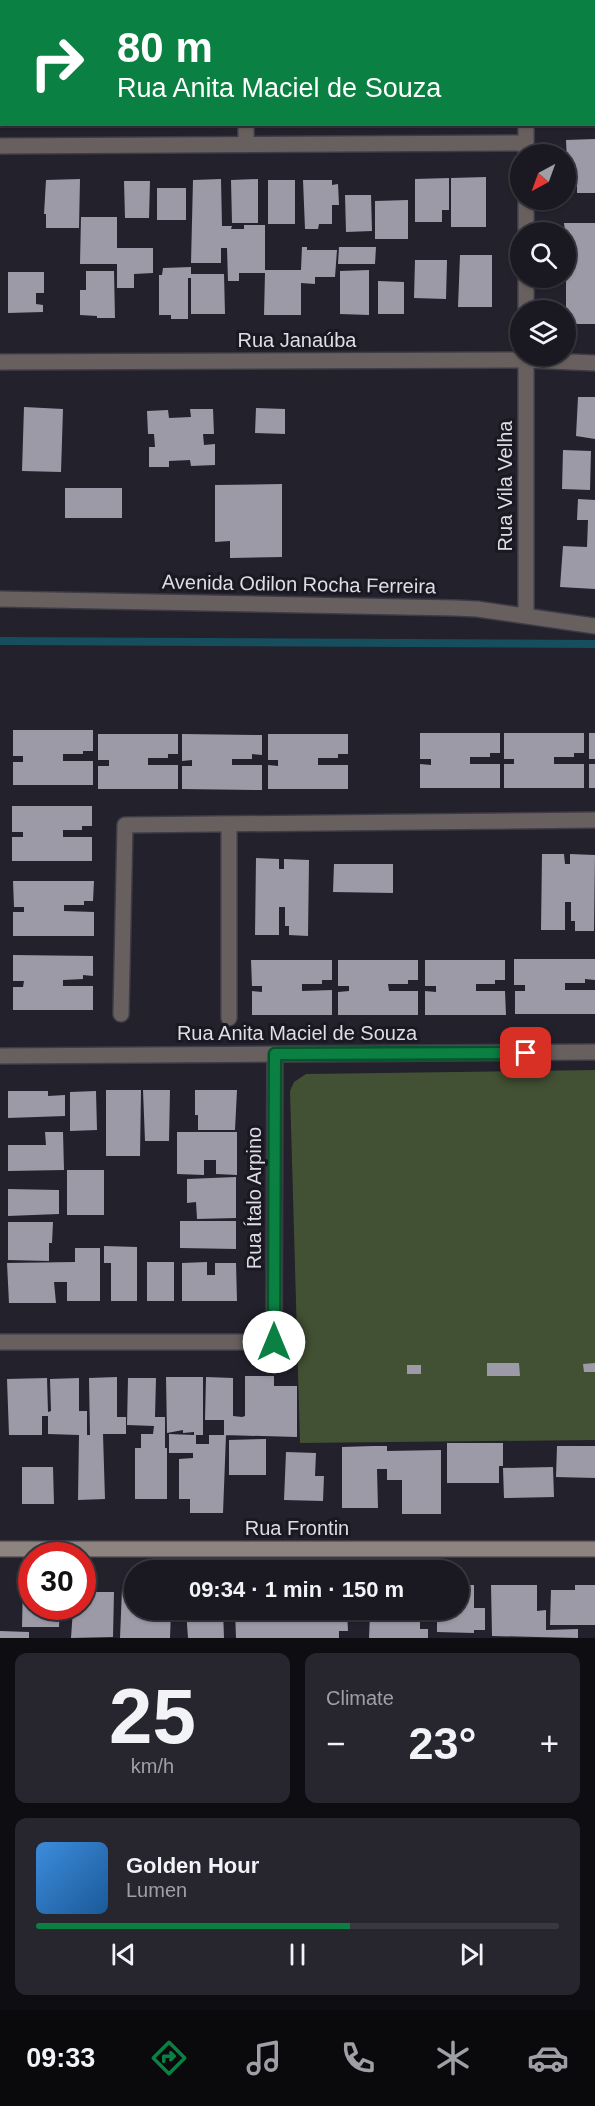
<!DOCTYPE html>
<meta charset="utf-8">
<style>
body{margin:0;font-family:Arial,sans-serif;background:#27262e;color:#f1f3f6;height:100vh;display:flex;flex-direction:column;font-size:22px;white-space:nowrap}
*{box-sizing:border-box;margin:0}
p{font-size:20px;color:#9fa0a5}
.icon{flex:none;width:33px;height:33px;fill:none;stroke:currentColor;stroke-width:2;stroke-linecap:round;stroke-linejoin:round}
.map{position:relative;height:1638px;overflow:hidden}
.side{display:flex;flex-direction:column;gap:15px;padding:15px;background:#0e0e12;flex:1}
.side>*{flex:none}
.top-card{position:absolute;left:0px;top:0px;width:596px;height:126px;box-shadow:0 2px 4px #0004,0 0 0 2px #38383f;background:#0b8043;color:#fff;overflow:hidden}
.needle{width:39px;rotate:221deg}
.buttons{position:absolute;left:510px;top:144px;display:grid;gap:12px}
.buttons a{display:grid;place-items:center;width:66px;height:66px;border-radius:50%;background:#1a1921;box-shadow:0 2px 4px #0004,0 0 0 2px #38383f;font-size:30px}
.speed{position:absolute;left:18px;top:1542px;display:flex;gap:12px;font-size:30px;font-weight:700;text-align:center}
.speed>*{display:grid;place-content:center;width:78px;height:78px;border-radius:50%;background:#1a1921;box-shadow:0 2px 4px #0004,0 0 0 2px #38383f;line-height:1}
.speed .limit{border:9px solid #d22;background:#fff;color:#111}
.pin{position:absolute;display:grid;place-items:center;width:51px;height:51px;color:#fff;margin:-26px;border-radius:12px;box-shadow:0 3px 9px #0006}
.me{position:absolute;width:66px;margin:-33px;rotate:0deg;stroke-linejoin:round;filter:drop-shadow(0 0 4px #0008)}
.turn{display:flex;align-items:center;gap:21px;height:126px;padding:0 18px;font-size:27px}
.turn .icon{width:78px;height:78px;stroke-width:2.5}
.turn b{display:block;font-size:42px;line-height:51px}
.big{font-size:45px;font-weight:600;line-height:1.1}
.side .tile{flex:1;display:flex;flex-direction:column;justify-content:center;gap:9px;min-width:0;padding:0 21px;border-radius:12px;background:#27262e}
.side .dial{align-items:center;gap:0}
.dial b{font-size:78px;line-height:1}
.song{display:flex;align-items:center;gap:18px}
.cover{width:72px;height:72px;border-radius:9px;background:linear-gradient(135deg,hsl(210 70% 55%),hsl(210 70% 35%))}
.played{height:6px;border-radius:3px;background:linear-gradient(90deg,#0b8043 60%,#38383f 60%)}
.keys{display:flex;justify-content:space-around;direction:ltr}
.heat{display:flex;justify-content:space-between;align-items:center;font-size:33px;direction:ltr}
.side .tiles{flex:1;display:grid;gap:15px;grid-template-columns:1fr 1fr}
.tile:last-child{grid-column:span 2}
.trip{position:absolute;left:124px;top:1560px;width:345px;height:60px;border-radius:30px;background:#1a1921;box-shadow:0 2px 4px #0004,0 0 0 2px #38383f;font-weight:600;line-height:60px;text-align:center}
.tabs{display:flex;height:96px;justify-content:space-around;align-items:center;background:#0a0a0d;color:#9fa0a5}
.tabs .icon{width:42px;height:42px}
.tabs .active{color:#0b8043}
.tabs b{font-size:27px;color:#f1f3f6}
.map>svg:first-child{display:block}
</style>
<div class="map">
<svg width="595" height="1638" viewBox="0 0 595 1638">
<rect width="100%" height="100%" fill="#23212c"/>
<path fill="#425033" d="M595,1070V1440L300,1443L290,1091L294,1082L306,1074Z"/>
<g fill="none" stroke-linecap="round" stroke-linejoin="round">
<path stroke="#164e5d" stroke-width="8" d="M0,641L595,644"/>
</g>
<path fill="#9d9aa8" d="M595,139V193H577V186H568L566,140Z
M486,177V227H451V178Z
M449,178V210H442V222H415V179Z
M80,179L79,228H46V214H44L46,180Z
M221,179L222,226H232L231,229H244V225H265V270H301L302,247H307V250H337L335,277H315V284L301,283V315H264L265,273H239V281H228L227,248H221V263H191L193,180Z
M258,179V223H232L231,180Z
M268,180H295V224H268Z
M303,180H332V185L338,184L339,205H332V224H319L318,229H305Z
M124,181H150L149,218H125Z
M157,188H186V220H157Z
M345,195H371L372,231L346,232Z
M408,200V239H375V201Z
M81,217H117V248H153V273L134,274V288H117V264H80Z
M564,223H595V324H566V240Z
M339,247H376L375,264H338Z
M460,255H492V307H458Z
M415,260H447L446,299L414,298Z
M191,267V274H224L225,314H191V278H188V319H171V315H159V275H162L163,268Z
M369,270V315L340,314V271Z
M86,271H114L115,318H97V316L80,315V290H86Z
M8,272H44V293H36V304L43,305V312L8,313Z
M378,281L404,282V314H378Z
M578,397H595V439L576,436Z
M24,407L63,409L61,472L22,471Z
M256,408L285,409V434L255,433Z
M190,409H213L214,434H203L204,445L215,444V465L191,466L190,460L169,461V467H149V447H155L154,434H148L147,411L168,410L169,418L191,417Z
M563,450L591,451L590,490L562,489Z
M282,484V557L230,558V541L215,542V485Z
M65,488H122V518H65Z
M578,499L595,500V589L560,587L563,546L587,547L588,520H577Z
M13,730H93V751H83V754H63V761H93V785H13V762H23V756H13Z
M420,733H500V753H490V757H470V764H500V788H420V764L431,765V759H420Z
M504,733H584V753H574V757H554V764H584V788H504V764H514V759H504Z
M589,733H595V759H589Z
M98,734H178V754H168V758H148V765H178V789H98V766H109V760H98Z
M182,734L262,735V755L252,754V759H232V765H262V790L182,789V766H192V760L182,761Z
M268,734H348V754H338V758H318V765H348V789H268V765L278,766V760H268Z
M589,764H595V788H589Z
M12,806H92V826H82V830H63V837H92V861H12V837H23V832H12Z
M542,854H564L565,864H570V854L595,855L594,931H575V921H571V902H565V930H541Z
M256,858L279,859V869H284V859L309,860L308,936L289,935V926H285V907H279V935H255Z
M334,864H393V893L333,892Z
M13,881H94L93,901H84V905H64V911L94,912V936H13V912H24V907H14Z
M13,955L93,956V976L83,975V979L63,980V986H93V1010H13V987H23L24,981H13Z
M514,959H595V980L585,979V983H565V990H595V1014H515V991H525V985H514Z
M251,960H332V980H322V984H302V991L332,990V1015H252V991L262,992V986H252Z
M338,960H418V980H408V984H388L389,991H418V1015H338V992L349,991V986H338Z
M425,960H505V980H495V984H476V991H505L506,1015H425V991L436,992V986H425Z
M106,1090H141L140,1156H106Z
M143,1090H170L169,1141H145Z
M195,1090H237L235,1130H198V1115H195Z
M8,1091H48V1096L65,1095V1116L8,1118Z
M96,1091L97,1130L70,1131V1092Z
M45,1132H63L64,1170L8,1171V1145H46Z
M177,1132H237V1175L216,1174V1160H204V1175L177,1174Z
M67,1170H104V1215H67Z
M236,1177V1218L197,1219L196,1202L187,1203V1179Z
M8,1189L59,1190V1214L8,1216Z
M180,1221H236V1249L180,1248Z
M8,1222H53L52,1243H49V1261L8,1260Z
M104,1246L137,1247V1301H111V1263H104Z
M75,1248H100V1301H67V1282H54L56,1303H9L7,1263L75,1262Z
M147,1262H174V1301H147Z
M207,1262V1275H215V1263H236L237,1301H182V1263Z
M487,1363H519L520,1376H487Z
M595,1363V1372H584L583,1364Z
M407,1365H421V1374H407Z
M245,1376H274V1386H297V1437L224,1435V1420H205L206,1377L233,1378V1416L242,1417L245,1416Z
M117,1377V1417H126V1434H103L105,1499L78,1500L79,1435L48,1434V1416H42V1435H9L7,1379L47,1378L48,1412L51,1411L50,1379L79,1378V1411H87V1435H90L89,1378Z
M166,1377H203V1435H196V1444H209V1435H226L223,1513H190V1499H179V1459L193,1458V1453H169V1434L194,1435V1432L183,1433V1430L167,1433Z
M128,1378H156L155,1417H165V1448H167V1499H135V1448H141V1434H153L154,1426L127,1425Z
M266,1439V1475H229V1440Z
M447,1443H503V1466H499V1483H447Z
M373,1446H387V1451L441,1450V1514H402V1480H387V1469H377L378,1508H342V1447Z
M557,1446H595V1478L556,1477Z
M286,1452L316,1453L315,1476H324L323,1501L284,1500Z
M22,1467H53L54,1504H22Z
M553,1467L554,1497L504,1498L503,1468Z
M23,1584H32V1606H60L59,1627H22Z
M459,1585H474V1608H485V1630H474V1633L437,1632V1610H459Z
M491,1585H537V1611L546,1610V1630L578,1629V1638L492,1636Z
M575,1585H595V1625H550L551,1590H575Z
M122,1589H135V1610H171L170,1638H120Z
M82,1592H114L113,1637L71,1638L73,1609H82Z
M186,1610H223L224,1638H188Z
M347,1610L348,1631H339V1638H236L235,1611Z
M401,1611H420V1629H428V1638H369L370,1614H401Z
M0,1631L29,1632V1638H0Z"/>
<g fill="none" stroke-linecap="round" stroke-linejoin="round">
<g stroke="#3d3b46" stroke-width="18">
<path id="street" d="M526,0V2
M246,2V0
M594,83H595
M526,124V154
M246,145V124
M0,146L526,143
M526,200V232
M526,278V310
M526,356V616
M0,362L526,360L595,363
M0,599L455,608L477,609L595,626
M121,1014L125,825L595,820
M229,1018V824
M0,1056L595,1052
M0,1342H274L275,1054"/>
</g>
<g stroke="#3d3b46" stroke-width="18">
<path id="secondary" d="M0,1549H595"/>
</g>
<use href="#street" stroke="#67605e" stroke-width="15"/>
<use href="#secondary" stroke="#8d837f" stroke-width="15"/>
</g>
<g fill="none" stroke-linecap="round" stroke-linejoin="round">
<g stroke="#07532c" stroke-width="15">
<path id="route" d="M274,1342L275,1054L526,1053"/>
</g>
<use href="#route" stroke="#0b8043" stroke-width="10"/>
</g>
<g text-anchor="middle" stroke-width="6" stroke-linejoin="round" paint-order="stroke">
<g font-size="20" fill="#dedde4" stroke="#1a1822">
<text x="297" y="347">Rua Janaúba</text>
<text transform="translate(505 486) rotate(-90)" y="7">Rua Vila Velha</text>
<text transform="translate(299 584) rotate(1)" y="7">Avenida Odilon Rocha Ferreira</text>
<text x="297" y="1040">Rua Anita Maciel de Souza</text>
<text transform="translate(254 1198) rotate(-90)" y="7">Rua Ítalo Arpino</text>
<text x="297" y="1535">Rua Frontin</text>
</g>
</g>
</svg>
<div class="buttons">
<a><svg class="needle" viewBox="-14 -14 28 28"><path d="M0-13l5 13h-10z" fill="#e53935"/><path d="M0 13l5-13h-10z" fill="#9fa0a5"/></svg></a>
<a><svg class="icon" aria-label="search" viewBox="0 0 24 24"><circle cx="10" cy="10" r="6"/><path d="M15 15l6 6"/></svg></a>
<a><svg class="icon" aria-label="layers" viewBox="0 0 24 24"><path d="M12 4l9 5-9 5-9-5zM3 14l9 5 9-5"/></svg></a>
</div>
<div class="speed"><div class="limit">30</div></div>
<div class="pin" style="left:526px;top:1053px;background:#d93025"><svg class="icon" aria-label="arrive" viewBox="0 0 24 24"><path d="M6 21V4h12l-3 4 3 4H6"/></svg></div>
<svg class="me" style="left:274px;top:1342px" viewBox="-20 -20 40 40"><circle r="19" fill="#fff"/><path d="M0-13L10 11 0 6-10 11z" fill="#0b8043"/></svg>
<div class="trip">09:34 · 1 min · 150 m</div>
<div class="top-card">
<div class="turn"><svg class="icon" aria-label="right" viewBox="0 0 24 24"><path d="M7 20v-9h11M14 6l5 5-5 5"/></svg><div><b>80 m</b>Rua Anita Maciel de Souza</div></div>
</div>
</div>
<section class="side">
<div class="tiles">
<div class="tile dial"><b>25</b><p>km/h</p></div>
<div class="tile"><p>Climate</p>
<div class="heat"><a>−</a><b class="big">23°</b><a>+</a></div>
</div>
<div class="tile">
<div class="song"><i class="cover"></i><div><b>Golden Hour</b><p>Lumen</p></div></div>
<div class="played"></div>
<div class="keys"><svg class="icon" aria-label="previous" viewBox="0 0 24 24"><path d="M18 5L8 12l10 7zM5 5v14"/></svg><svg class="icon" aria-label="pause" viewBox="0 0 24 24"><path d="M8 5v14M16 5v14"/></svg><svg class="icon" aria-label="next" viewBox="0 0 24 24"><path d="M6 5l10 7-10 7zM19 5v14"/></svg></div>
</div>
</div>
</section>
<nav class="tabs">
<b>09:33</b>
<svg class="icon active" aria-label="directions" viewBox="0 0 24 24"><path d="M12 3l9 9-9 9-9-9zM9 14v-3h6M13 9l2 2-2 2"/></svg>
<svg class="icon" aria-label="music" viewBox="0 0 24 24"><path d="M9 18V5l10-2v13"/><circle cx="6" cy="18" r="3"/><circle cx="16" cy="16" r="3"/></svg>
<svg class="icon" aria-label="phone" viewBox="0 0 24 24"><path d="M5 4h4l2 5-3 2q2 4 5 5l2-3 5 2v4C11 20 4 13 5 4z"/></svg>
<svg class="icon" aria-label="climate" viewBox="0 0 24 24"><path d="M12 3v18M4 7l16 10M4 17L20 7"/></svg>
<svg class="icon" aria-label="car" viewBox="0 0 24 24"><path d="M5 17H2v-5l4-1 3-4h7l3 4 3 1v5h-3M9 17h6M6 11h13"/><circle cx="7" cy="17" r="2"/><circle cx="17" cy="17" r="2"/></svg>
</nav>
